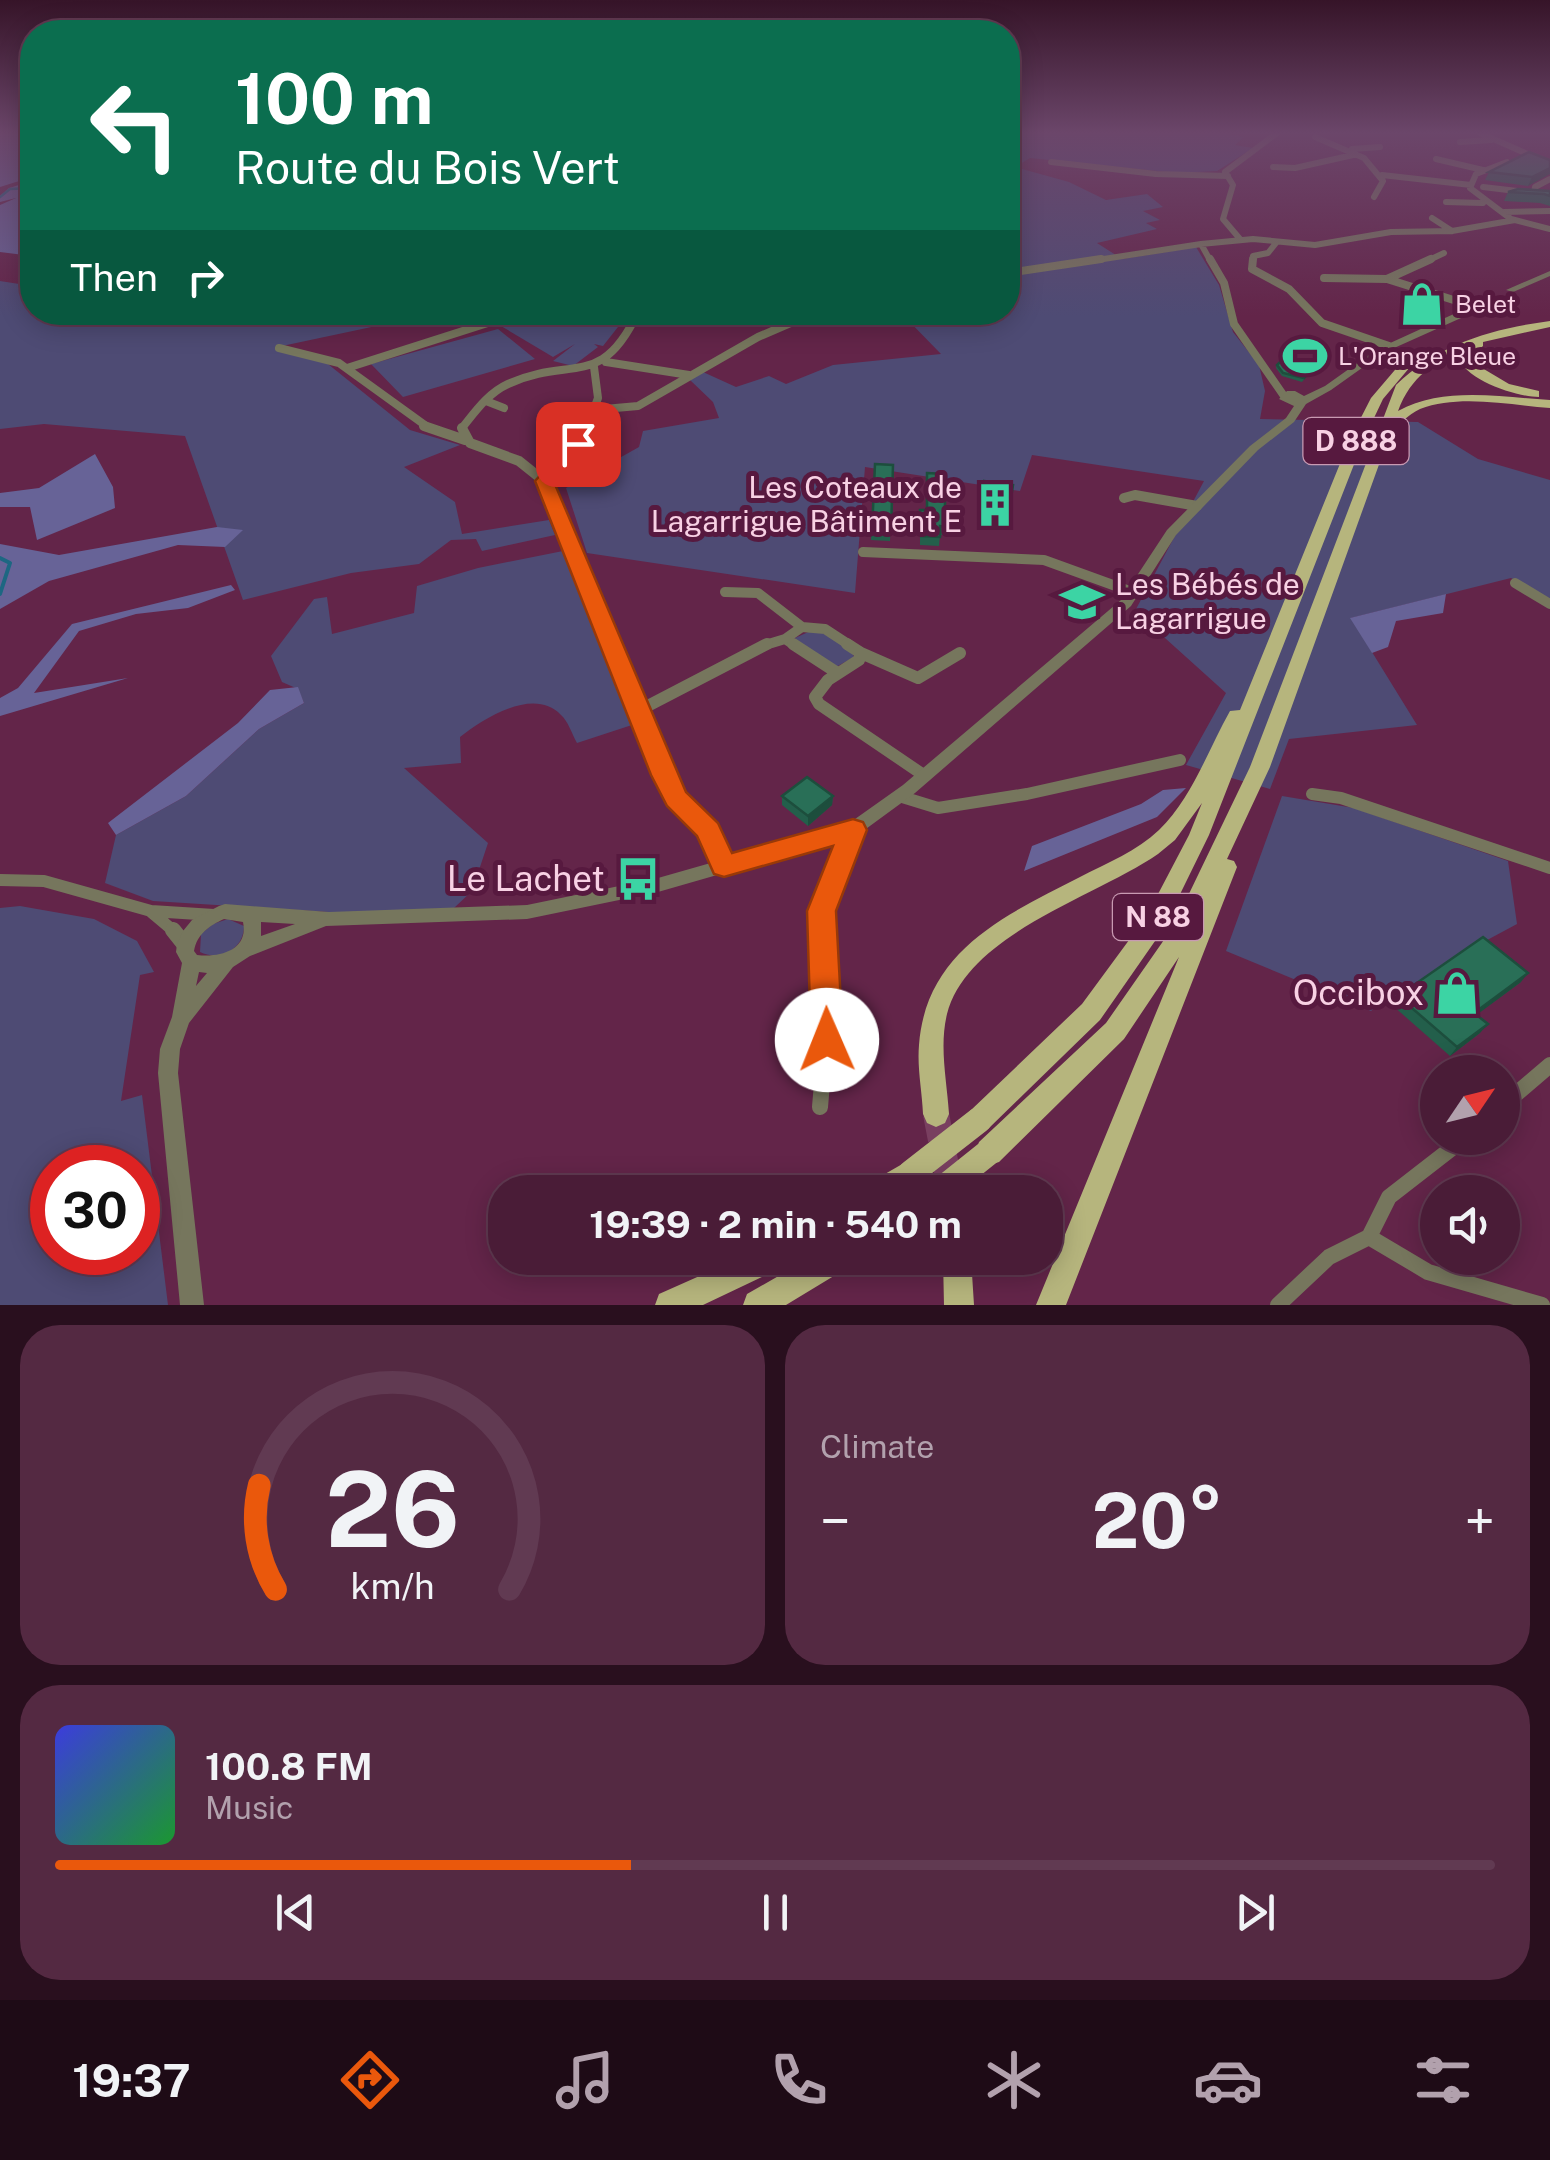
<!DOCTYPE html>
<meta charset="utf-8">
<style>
body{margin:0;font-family:"Public Sans",sans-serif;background:#542942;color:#f1f3f6;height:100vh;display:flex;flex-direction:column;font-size:38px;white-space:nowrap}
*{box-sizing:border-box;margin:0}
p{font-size:32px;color:#b2a1ad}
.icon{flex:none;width:55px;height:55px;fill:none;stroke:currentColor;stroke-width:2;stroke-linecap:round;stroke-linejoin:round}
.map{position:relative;height:1305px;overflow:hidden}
.panel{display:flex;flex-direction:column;gap:20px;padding:20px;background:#290f1e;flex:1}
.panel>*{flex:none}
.top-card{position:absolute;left:20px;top:20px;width:1000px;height:305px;border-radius:40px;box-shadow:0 5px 25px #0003,0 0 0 2px #613a52;background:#0b6e4f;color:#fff;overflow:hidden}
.needle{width:65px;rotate:55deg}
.tools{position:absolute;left:1420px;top:1055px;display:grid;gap:20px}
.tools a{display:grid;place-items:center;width:100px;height:100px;border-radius:50%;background:#4a1c37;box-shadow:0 5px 25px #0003,0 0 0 2px #613a52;font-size:50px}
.speed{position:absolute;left:30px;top:1145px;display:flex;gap:20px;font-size:50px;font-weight:700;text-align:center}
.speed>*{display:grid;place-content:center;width:130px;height:130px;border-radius:50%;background:#4a1c37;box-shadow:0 5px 25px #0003,0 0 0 2px #613a52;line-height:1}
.speed .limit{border:15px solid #d22;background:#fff;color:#111}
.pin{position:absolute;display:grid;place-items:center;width:85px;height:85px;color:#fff;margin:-42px;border-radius:20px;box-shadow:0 5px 15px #0006}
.me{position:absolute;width:110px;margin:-55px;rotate:359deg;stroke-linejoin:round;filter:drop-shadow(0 0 8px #0008)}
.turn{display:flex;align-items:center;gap:35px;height:210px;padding:0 50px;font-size:45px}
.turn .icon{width:130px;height:130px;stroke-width:2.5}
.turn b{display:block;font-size:70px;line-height:85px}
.then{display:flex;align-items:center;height:95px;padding:0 50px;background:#0003;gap:20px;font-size:38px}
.big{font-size:75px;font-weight:700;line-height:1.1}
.panel .widget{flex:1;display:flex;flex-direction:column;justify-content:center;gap:15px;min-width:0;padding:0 35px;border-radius:40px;background:#542942}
.panel .dial{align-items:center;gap:0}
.dial svg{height:260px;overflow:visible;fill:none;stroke:#613a52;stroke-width:7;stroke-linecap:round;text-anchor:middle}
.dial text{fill:#f1f3f6;stroke:none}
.song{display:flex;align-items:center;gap:30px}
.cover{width:120px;height:120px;border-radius:15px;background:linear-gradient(135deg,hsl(240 70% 55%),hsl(130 70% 35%))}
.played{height:10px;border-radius:5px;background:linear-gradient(90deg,#ea580c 40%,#613a52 40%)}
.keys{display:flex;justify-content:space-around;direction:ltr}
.heat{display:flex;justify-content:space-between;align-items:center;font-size:55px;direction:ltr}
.panel .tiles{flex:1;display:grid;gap:20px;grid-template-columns:1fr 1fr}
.widget:last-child{grid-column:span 2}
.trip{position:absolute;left:488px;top:1175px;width:575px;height:100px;border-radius:40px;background:#4a1c37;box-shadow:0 5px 25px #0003,0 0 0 2px #613a52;font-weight:700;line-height:100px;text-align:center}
.tab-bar{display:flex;height:160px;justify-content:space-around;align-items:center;background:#1e0b16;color:#b2a1ad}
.tab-bar .icon{width:70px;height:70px}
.tab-bar .current{color:#ea580c}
.tab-bar b{font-size:45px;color:#f1f3f6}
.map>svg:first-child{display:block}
</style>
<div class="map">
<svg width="1550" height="1305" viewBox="0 0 1550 1305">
<rect width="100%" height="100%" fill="#632549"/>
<path fill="#4e4b74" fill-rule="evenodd" d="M1008,133H1224L1244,137L1235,145L1253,148L1217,171L1177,173L1030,158L1015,167L1069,182L1106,200L1147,194L1163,207L1143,211L1160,220L1146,223L1157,229L1097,243L1122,259L1196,247L1219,285L1233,332L1259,365L1265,391L1260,419L1418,422L1478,459L1550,480V600L1511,578L1351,618L1417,725L1289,739L1270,789L1186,765L1226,693L1135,611L1204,481L1032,455L1020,491L865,467L855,593L587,553L566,488L639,447L643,431L719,418L713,402L690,380L703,372L736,387L769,376L786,384L833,365L941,354L901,313L1008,312Z
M0,281L32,286V312L373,313L381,325L282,346L323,360L410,430L460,445L404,467L455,502L462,534L549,520L555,535L482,551L476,539L451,540L419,564L351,573L243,600L185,436L44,424L0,429Z
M590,313H629L603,346L594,344L598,347L573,366L553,361L575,344L553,357L501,326Z
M498,329L535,359L403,397L371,364Z
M563,551L635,724L577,743C572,734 568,721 561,715C534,686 483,719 460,737L461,763L404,768L488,843L472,891L454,908L344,913L153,901L105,883L116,835L186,796L259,729L304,703L298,689L282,682L271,656L314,599L327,597L332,634L414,613L417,586L478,568Z
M815,629L851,648L854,657L836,667L799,645L795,638Z
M1282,796L1354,808L1508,861L1517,924L1476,946L1392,1005L1383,1001L1371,1011L1226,951Z
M20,906L94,919L137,941L154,972L140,975L121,1101L142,1095L168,1305H0V908ZM52,1168H138V1252H52Z
M228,919L244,926C244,949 220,962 200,952L201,934L213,924Z"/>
<path fill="#676397" d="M0,133H32V177L0,187Z
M32,181V256L0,252V205L16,198L0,202V196L9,188Z
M95,454L113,487L115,508L37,540L30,507H0V493L39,488Z
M217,527L243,530L225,547L178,545L49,581L0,609V544L59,555Z
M231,585L235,590L188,608L136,614L79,631L34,693L128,678L0,716V698L18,688L72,624Z
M1446,594L1443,613L1396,621L1388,647L1372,653L1350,618Z
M298,687L304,703L259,729L186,796L116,835L108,823L238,723L270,690Z
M1186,788L1157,817L1024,871L1032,846L1141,804L1163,790Z"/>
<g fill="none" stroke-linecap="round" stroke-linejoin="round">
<path stroke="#1d6782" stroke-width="2.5" d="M28,186H23L32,183
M0,197L10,189L32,188"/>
<path stroke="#1d6782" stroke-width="4" d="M0,558L10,563L0,594"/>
<path stroke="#793f60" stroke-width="26" stroke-dasharray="26 12" stroke-linecap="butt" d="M936,1114L951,1192"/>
<path stroke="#76765d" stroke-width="6" d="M1480,133L1550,164
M1315,137L1364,158L1383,181L1374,197
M1460,142L1491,140
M1352,149L1380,147
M1436,159L1483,170
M1051,162L1156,174L1228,176
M1507,162L1476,174L1470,188L1511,219L1550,229
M1273,167L1295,168L1353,155
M1382,175L1471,185
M1483,187L1550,195
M1534,193L1535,187L1550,179
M1446,202L1483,203
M1504,212L1550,211
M1432,218L1452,231
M1240,239L1223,219L1233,185L1225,172L1277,133
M1084,262L1201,244
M1211,262L1201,244L1253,239L1315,245L1391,232L1452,231L1515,220
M1253,262V256L1268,253L1276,243
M1425,262L1444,253"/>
<path stroke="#76765d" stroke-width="8" d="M1210,259L1224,283L1234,324L1284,396
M1253,259L1252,269L1289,289L1322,323L1389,346
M1431,259L1387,279L1479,308
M1008,273L1101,259
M1324,278L1387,279
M279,348L339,363L429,428
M606,362L689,375
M347,368L494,321L563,312
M486,401L504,408
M593,410L638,406L758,337L816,312
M462,428C475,412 488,393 508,384C571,355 601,391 638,312
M587,428L598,398L594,367"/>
<path stroke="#76765d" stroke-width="10" d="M424,426L465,440
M462,428L470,443L519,461L544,481L611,646
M544,481L588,426
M1124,498L1135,495L1197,506
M863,552L1044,560L1135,593
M1515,583L1550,604
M725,592L758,593L802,627
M785,639L796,646
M762,646L785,639L802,627L825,629L851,646"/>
<path stroke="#76765d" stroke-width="12" d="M610,644L663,775L711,840L724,866
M793,644L836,672
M847,644L861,653L859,660L828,680L815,697L819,704L925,776
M861,653L918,678L960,653
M638,711L767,644
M1312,794L1341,798L1550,868
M899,796L938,808L1027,794L1180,760
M0,880L44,881L151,911L214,915
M150,911L175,932
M822,932L821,911L853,829"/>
<path stroke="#76765d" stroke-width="16" d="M173,930L185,945
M1502,1106L1550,1065
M820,1107L828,1012L822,930
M1369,1237L1428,1272L1542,1305
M1278,1305L1329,1257L1369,1237L1389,1197L1465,1138"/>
<path fill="#76765d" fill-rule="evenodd" d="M1550,271V276L1513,292L1506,290Z
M1491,297L1498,299L1490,305L1383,353L1331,390L1306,404L1294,422L1258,450L1176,535L1131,606L915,793L859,834L658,892L527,919L326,926L250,956L233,967L189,1023L180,1049L178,1073L204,1305H180L158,1073L160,1049L172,1017L182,963L176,952L177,944L183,931L192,920L219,906L225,904L329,912L527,905L658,878L848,824L903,785L1121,600L1167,530L1250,446L1286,418L1294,406L1279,399L1287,391H1295L1304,396L1325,386L1377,349ZM224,919L243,922C249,950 220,958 197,955L194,951C197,934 209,926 224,919ZM261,922L295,924L261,936ZM199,972L207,973L196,986Z"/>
<path fill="#b6b57d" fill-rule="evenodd" d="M1550,321V327L1483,342V346L1470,357L1472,362L1509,384L1539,391V397C1517,397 1464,380 1458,356L1468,347C1434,362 1411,376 1398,411C1443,386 1500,397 1550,400V408C1510,405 1459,394 1420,409C1407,415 1399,425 1390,434L1270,767L1227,859L1234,861L1237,867L1066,1305H1036L1179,957L1124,1039L999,1162L989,1165L979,1162L976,1152L979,1142L1106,1023L1173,927L1250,767L1396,385C1439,344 1491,329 1550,321Z
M1400,364L1410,367L1383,399L1364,439L1209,835L1162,931L1100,1020L988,1129L979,1133L970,1129L966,1120L970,1111L1082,1004L1146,917L1189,835L1202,803L1175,840L1158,854C1096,897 968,933 947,1014C939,1047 947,1081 949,1114L945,1123L936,1127L927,1123L923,1114C922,1091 917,1068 919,1045C926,950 1006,915 1080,877C1107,863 1137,851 1159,830C1192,798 1208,750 1230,711L1240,710L1350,439L1371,398Z
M911,1159L921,1163L925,1173C914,1198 890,1192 867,1192L871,1182Z
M740,1258H785L781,1268L703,1305H655L659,1294Z
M810,1258H851L847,1268L786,1305H743L747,1294Z
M943,1258H971L974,1305H944Z"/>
<path stroke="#b6b57d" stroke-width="26" d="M911,1173L979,1120
M939,1192L989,1152"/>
</g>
<path fill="#235f4b" d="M1550,160L1528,186L1485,180L1489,172Z
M1550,191V206L1540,203L1504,201L1508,192Z
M1277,365L1315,366L1302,382L1282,376L1276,368Z
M875,464L893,465L890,541L871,540Z
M927,473L945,527L944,535H940L939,546L920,545V510H926Z
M984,481L1013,485L1008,520L978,516Z
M1088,590L1087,595L1078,605L1065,600L1066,596Z
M782,796H833L832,805L808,826L782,805Z
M1521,982L1476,1015L1480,1033L1450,1056L1392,1005L1398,996Z"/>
<path fill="#1d4e3d" d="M1550,168V174L1528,186L1532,177Z
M833,796L832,805L808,826V816Z
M1528,973L1521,982L1467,1022L1474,1013Z
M1488,1024L1480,1033L1450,1056L1457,1047Z"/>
<path fill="#296f57" stroke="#1d4e3d" stroke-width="2.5" d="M1529,152L1550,160V168L1532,177L1489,172Z
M1518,189L1550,191V196L1544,194L1508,192Z
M1284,358L1315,366L1304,378L1283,373L1277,365Z
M875,464L893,465L891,532L872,531Z
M927,473L945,474V527L940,526V537L921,536L920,510H927Z
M984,481L1013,485L1009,511L979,507Z
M1074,585L1088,590L1079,601L1066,596Z
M807,777L833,796L808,816L782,796Z
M1483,937L1528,973L1474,1013L1488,1024L1457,1047L1398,996Z"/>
<linearGradient id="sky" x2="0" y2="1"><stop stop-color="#361428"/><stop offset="0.42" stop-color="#6b466a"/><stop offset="1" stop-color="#6b466a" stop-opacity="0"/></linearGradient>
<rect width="1550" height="316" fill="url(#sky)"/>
<path fill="#ea580c" stroke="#983908" stroke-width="2.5" d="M578,439L587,444L554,482L686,792L718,823L732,853L853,819L863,822L867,830L836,911L843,1040L839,1051L827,1055L816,1051L811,1040L807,911L833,846L724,877L714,874L697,836L667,806L651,775L535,481L572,441Z"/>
<defs>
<g id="shop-bare" transform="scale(3.45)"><path d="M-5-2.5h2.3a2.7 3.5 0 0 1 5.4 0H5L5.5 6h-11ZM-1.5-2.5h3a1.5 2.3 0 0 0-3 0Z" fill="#3cd4a4" stroke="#57193f" stroke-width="2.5" paint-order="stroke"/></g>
<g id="stadium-bare" transform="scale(3.45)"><path d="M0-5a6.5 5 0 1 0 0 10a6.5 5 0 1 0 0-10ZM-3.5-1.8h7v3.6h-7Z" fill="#3cd4a4" stroke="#57193f" stroke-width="2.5" paint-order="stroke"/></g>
<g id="building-bare" transform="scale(3.45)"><path d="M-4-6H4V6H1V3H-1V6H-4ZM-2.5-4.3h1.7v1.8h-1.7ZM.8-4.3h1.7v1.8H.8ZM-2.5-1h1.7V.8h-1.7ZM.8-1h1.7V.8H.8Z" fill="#3cd4a4" stroke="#57193f" stroke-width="2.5" paint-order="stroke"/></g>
<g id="school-bare" transform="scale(3.45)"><path d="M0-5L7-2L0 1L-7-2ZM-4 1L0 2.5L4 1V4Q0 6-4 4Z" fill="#3cd4a4" stroke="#57193f" stroke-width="2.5" paint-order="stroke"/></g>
<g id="bus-bare" transform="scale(3.45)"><path d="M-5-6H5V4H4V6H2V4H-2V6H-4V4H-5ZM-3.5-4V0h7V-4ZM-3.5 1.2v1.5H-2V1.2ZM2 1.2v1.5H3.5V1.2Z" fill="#3cd4a4" stroke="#57193f" stroke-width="2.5" paint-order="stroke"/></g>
</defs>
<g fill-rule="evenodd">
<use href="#shop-bare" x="1422" y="304"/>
<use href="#stadium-bare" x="1305" y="356"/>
<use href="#building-bare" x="995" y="505"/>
<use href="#school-bare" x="1082" y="602"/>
<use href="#bus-bare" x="638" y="879"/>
<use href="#shop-bare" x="1457" y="993"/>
</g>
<g text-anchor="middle" stroke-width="10" stroke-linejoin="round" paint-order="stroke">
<g font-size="25" fill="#f8d1e4" stroke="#57193f" text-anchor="start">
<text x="1455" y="313">Belet</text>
<text x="1338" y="365">L'Orange Bleue</text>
</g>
<g fill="#57193f" stroke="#c89ab2" stroke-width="2.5">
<rect x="1303.5" y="418" width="105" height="46" rx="8"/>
<rect x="1113" y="894" width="90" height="46" rx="8"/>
</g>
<g font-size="28" font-weight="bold" fill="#f8d1e4">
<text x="1356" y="451">D 888</text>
<text x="1158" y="927">N 88</text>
</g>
<g font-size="30" fill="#f8d1e4" stroke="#57193f" text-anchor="end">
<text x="962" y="498">Les Coteaux de<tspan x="962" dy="34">Lagarrigue Bâtiment E</tspan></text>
<text x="1115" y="595" text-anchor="start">Les Bébés de<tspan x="1115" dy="34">Lagarrigue</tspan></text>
</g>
<g font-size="35" fill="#f8d1e4" stroke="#57193f" text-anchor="end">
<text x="605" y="891">Le Lachet</text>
<text x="1424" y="1005">Occibox</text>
</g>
</g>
</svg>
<div class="tools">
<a><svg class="needle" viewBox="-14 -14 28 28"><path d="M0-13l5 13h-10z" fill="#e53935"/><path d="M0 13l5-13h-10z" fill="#b2a1ad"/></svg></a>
<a><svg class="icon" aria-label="sound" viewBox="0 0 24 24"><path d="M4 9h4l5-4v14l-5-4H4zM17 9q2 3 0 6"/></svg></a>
</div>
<div class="speed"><div class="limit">30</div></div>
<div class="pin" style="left:578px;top:444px;background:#d93025"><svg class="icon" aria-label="arrive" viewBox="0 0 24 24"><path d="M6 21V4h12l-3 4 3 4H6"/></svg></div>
<svg class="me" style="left:827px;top:1040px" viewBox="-20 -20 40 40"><circle r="19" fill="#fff"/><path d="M0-13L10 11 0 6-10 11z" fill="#ea580c"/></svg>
<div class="trip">19:39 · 2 min · 540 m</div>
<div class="top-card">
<div class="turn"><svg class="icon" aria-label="left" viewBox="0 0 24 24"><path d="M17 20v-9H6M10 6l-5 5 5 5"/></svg><div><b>100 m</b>Route du Bois Vert</div></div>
<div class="then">Then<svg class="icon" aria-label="right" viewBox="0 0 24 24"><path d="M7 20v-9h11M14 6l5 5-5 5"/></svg></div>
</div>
</div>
<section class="panel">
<div class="tiles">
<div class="widget dial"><svg viewBox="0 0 100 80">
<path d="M14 69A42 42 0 1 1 86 69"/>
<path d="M14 69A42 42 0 0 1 9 37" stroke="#ea580c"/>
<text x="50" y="56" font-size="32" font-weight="700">26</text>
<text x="50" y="72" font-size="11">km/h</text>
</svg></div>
<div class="widget"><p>Climate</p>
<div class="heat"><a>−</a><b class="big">20°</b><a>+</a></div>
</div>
<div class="widget">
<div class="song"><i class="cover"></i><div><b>100.8 FM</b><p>Music</p></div></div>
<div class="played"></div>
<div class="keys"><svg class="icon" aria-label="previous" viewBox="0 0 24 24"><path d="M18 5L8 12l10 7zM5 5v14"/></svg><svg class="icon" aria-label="pause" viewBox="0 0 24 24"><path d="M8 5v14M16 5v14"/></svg><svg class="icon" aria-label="next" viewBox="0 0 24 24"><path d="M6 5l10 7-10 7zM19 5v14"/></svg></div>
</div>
</div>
</section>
<nav class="tab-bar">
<b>19:37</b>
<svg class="icon current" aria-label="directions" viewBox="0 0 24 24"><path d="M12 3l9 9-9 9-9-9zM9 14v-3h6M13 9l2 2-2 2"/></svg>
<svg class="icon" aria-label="music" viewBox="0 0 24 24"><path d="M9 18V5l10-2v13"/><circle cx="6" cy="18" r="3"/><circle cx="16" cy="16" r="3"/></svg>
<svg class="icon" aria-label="phone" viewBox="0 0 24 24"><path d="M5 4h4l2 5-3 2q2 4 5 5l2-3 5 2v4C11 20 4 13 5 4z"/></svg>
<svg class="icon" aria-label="climate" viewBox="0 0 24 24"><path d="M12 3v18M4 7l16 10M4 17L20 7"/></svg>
<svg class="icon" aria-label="car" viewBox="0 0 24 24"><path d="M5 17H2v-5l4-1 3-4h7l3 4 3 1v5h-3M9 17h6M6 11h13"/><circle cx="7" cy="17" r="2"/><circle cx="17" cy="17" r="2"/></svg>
<svg class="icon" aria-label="filters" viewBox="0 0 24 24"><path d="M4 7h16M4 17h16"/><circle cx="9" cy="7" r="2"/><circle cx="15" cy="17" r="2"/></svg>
</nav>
